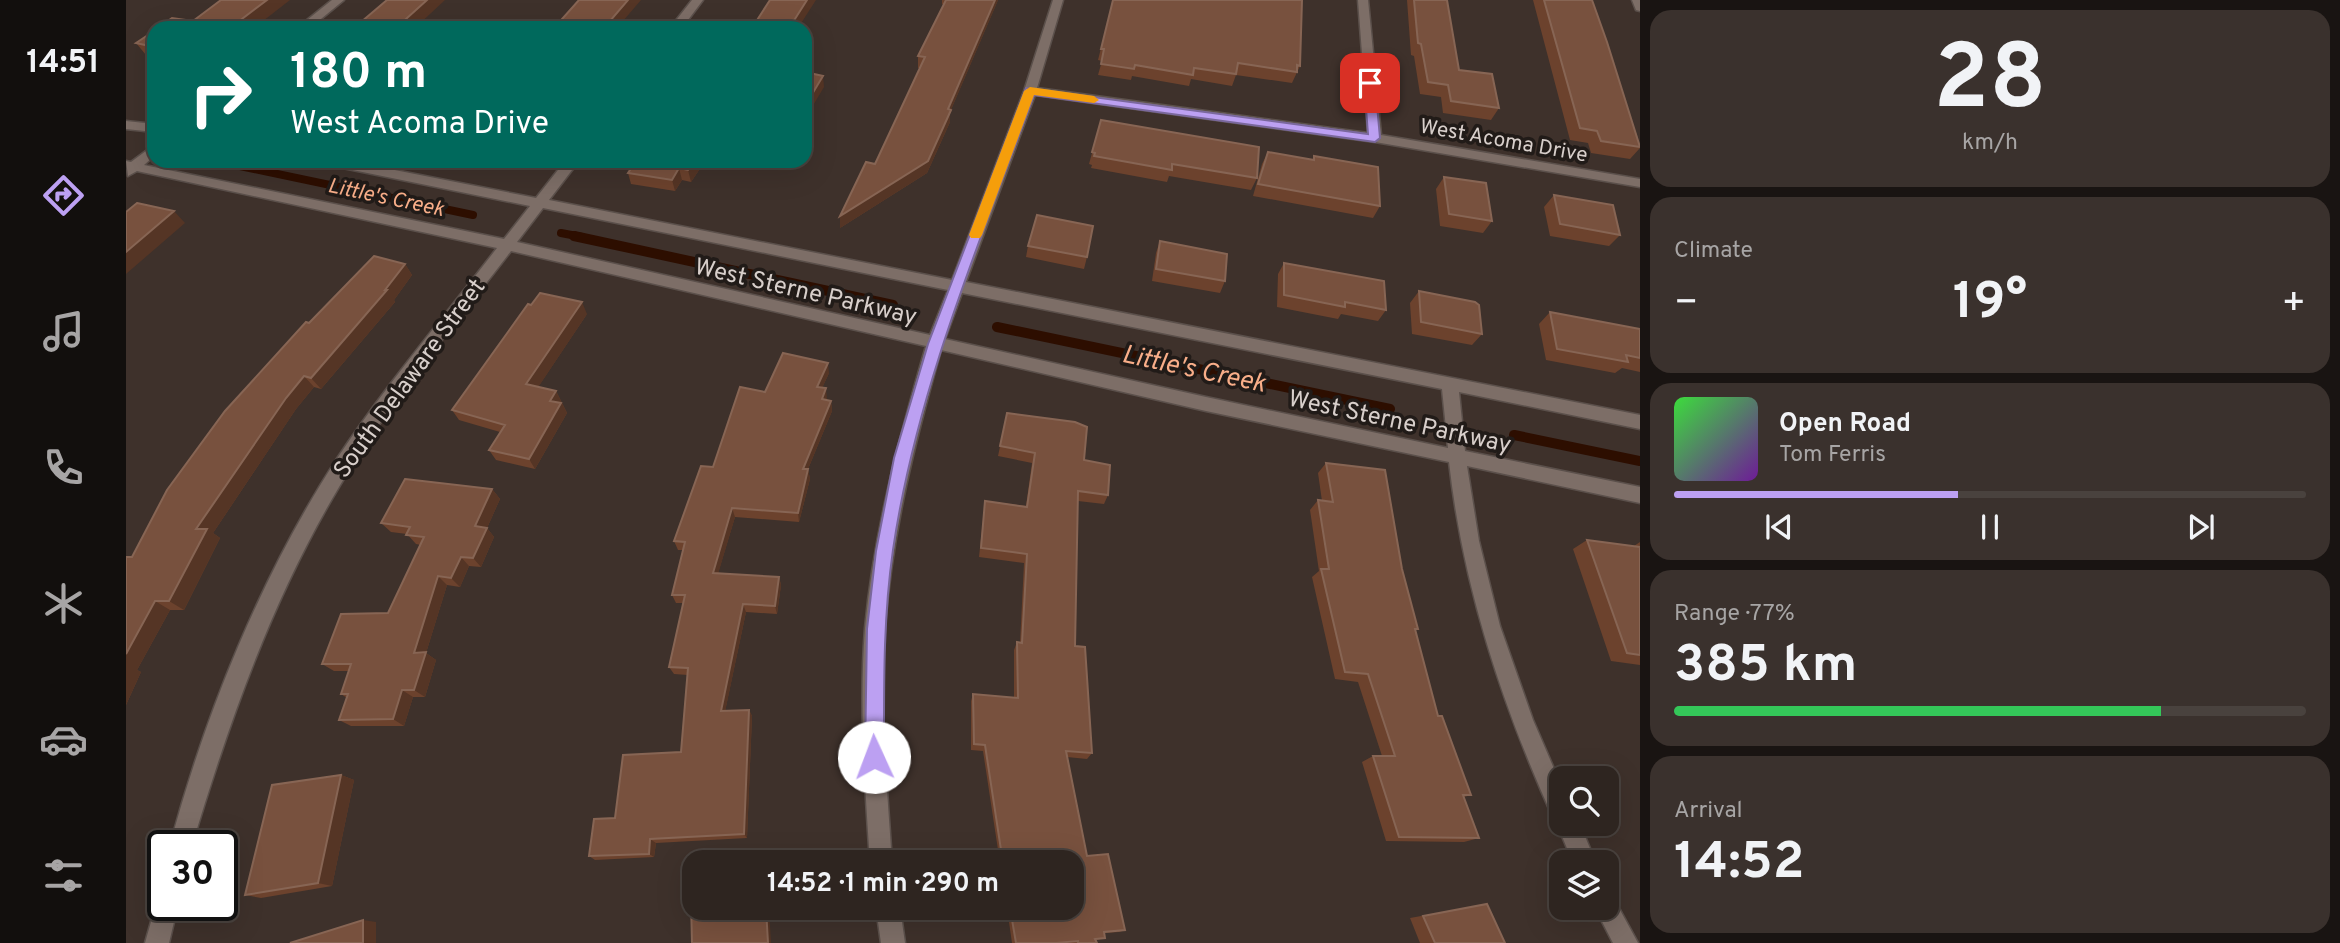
<!DOCTYPE html>
<meta charset="utf-8">
<style>
body{margin:0;font-family:Overpass,sans-serif;background:#3a312d;color:#f1f3f6;height:100vh;display:flex;flex-direction:column;font-size:26px;white-space:nowrap}
*{box-sizing:border-box;margin:0}
p{font-size:23px;color:#a7a5a5}
.icon{flex:none;width:38px;height:38px;fill:none;stroke:currentColor;stroke-width:2;stroke-linecap:round;stroke-linejoin:round}
.map{position:relative;flex:1;overflow:hidden}
.details{display:flex;flex-direction:column;gap:10px;padding:10px;background:#191412;width:700px}
.details>*{flex:none}
.guide{position:absolute;left:21px;top:21px;width:665px;height:147px;border-radius:21px;box-shadow:0 7px 28px #0002,0 0 0 2px #49423e;background:#00695c;color:#fff;overflow:hidden}
.buttons{position:absolute;left:1423px;top:766px;display:grid;gap:14px}
.buttons a{display:grid;place-items:center;width:70px;height:70px;border-radius:14px;background:#2e2520;box-shadow:0 7px 28px #0002,0 0 0 2px #49423e;font-size:35px}
.speed{position:absolute;left:21px;top:830px;display:flex;gap:14px;font-size:35px;font-weight:700;text-align:center}
.speed>*{display:grid;place-content:center;width:91px;height:91px;border-radius:50%;background:#2e2520;box-shadow:0 7px 28px #0002,0 0 0 2px #49423e;line-height:1}
.speed .limit{border:4px solid #111;border-radius:10px;background:#fff;color:#111}
.pin{position:absolute;display:grid;place-items:center;width:60px;height:60px;color:#fff;margin:-30px;border-radius:14px;box-shadow:0 4px 10px #0006}
.me{position:absolute;width:77px;margin:-38px;rotate:358deg;stroke-linejoin:round;filter:drop-shadow(0 0 5px #0008)}
.turn{display:flex;align-items:center;gap:24px;height:147px;padding:0 28px;font-size:32px}
.turn .icon{width:91px;height:91px;stroke-width:2.5}
.turn b{display:block;font-size:49px;line-height:60px}
.big{font-size:52px;font-weight:700;line-height:1.1}
.details .tile{flex:1;display:flex;flex-direction:column;justify-content:center;gap:10px;min-width:0;padding:0 24px;border-radius:21px;background:#3a312d}
.details .dial{align-items:center;gap:0}
.dial b{font-size:91px;line-height:1}
.song{display:flex;align-items:center;gap:21px}
.cover{width:84px;height:84px;border-radius:10px;background:linear-gradient(135deg,hsl(120 70% 55%),hsl(280 70% 35%))}
.played{height:7px;border-radius:4px;background:linear-gradient(90deg,#bca0f2 45%,#49423e 45%)}
.keys{display:flex;justify-content:space-around;direction:ltr}
.heat{display:flex;justify-content:space-between;align-items:center;font-size:38px;direction:ltr}
.charge{height:10px;border-radius:5px;background:linear-gradient(90deg,#34c759 77%,#49423e 0)}
.trip{position:absolute;left:556px;top:850px;width:402px;height:70px;border-radius:21px;background:#2e2520;box-shadow:0 7px 28px #0002,0 0 0 2px #49423e;font-weight:700;line-height:70px;text-align:center}
main{display:flex;flex:1;min-height:0}
.tabs{display:flex;flex-direction:column;width:126px;justify-content:space-around;align-items:center;background:#120f0d;color:#a7a5a5}
.tabs .icon{width:49px;height:49px}
.tabs .on{color:#bca0f2}
.tabs b{font-size:32px;color:#f1f3f6}
.map>svg:first-child{display:block}
</style>
<main>
<nav class="tabs">
<b>14:51</b>
<svg class="icon on" aria-label="directions" viewBox="0 0 24 24"><path d="M12 3l9 9-9 9-9-9zM9 14v-3h6M13 9l2 2-2 2"/></svg>
<svg class="icon" aria-label="music" viewBox="0 0 24 24"><path d="M9 18V5l10-2v13"/><circle cx="6" cy="18" r="3"/><circle cx="16" cy="16" r="3"/></svg>
<svg class="icon" aria-label="phone" viewBox="0 0 24 24"><path d="M5 4h4l2 5-3 2q2 4 5 5l2-3 5 2v4C11 20 4 13 5 4z"/></svg>
<svg class="icon" aria-label="climate" viewBox="0 0 24 24"><path d="M12 3v18M4 7l16 10M4 17L20 7"/></svg>
<svg class="icon" aria-label="car" viewBox="0 0 24 24"><path d="M5 17H2v-5l4-1 3-4h7l3 4 3 1v5h-3M9 17h6M6 11h13"/><circle cx="7" cy="17" r="2"/><circle cx="17" cy="17" r="2"/></svg>
<svg class="icon" aria-label="filters" viewBox="0 0 24 24"><path d="M4 7h16M4 17h16"/><circle cx="9" cy="7" r="2"/><circle cx="15" cy="17" r="2"/></svg>
</nav>
<div class="map">
<svg width="1514" height="943" viewBox="0 0 1514 943">
<rect width="100%" height="100%" fill="#3e312b"/>
<g fill="none" stroke-linecap="round" stroke-linejoin="round">
<path stroke="#2d0e00" stroke-width="8" d="M90,161L347,215
M435,233L456,237"/>
<path stroke="#2d0e00" stroke-width="10" d="M448,236L767,305
M871,327L1264,409
M1388,435L1514,461"/>
<g stroke="#5b504b" stroke-width="3">
<path id="street" d="M206,0H218L184,28H171Z
M566,0H577L556,28H544Z
M927,0H937L911,88L1242,133L1232,0H1242L1255,135L1514,179V187L1249,142L909,95L840,282L1514,415V429L1333,392L1339,451L1514,487V503L1341,466L1353,541L1374,626L1407,720L1435,785V824H1454L1470,863H1447L1431,824L1432,820L1427,818C1376,704 1337,587 1323,462L1080,411L815,350C789,441 766,532 759,627C753,706 761,785 766,863H744C739,785 733,706 739,628C748,531 773,439 800,346L385,251C326,328 262,404 213,487C146,599 103,722 66,845H44C80,712 135,576 210,460C259,386 317,318 371,248L11,171L2,176L0,161L5,162L28,145V156L18,165L378,239L404,206L202,165L195,161H223L410,198L439,161H453L423,200L826,280L898,91ZM417,208L822,290L804,335L391,242ZM836,293L1316,389L1322,448L1080,397L819,339Z
M1506,0H1514V11L1510,10Z
M0,121L28,124V132L0,129Z
M37,895V905H52L43,943H19L32,897Z
M1480,895L1488,899L1512,943H1487L1469,908H1480Z
M750,908H774L779,943H755Z"/>
</g>
<use href="#street" fill="#7d6e67" fill-rule="evenodd"/>
</g>
<path fill="#6c422d" d="M816,0H872L824,112V122L801,173L714,228L749,164L794,68H792V56L818,5L816,4Z
M987,0L1174,66L1166,83L1110,75L1106,86L1065,79L1063,86L1006,76L1005,80L972,75L976,61L972,60Z
M1281,0H1321L1333,70L1373,108L1365,120L1317,113L1315,97L1294,94L1288,56L1285,55Z
M1407,0H1466L1514,145V148L1504,159L1465,153L1462,143L1444,140Z
M28,31V57L20,55L10,43Z
M975,120L1131,178L1125,190L1043,176L1041,182L965,168L966,165L963,164Z
M1142,152L1186,160L1188,156L1254,206L1247,218L1127,196L1136,164Z
M579,161L565,182L556,180L549,191L505,184L502,173Z
M1318,177L1366,221L1357,233L1314,226L1310,189Z
M1428,195L1494,235L1483,246L1424,236L1418,207Z
M1034,241L1099,281L1094,293L1026,281L1030,253Z
M902,246L961,257L958,269L900,257Z
M1158,263L1260,310L1252,321L1215,314L1212,319L1151,307L1152,274Z
M279,264L286,275L268,300L269,302L195,389L188,387L170,409L87,533L94,538L58,610H44L11,670L15,672L0,705V557H6L183,323Z
M1293,291L1356,334L1346,345L1286,334L1284,303Z
M1424,312L1514,329V372L1496,368L1489,373L1420,360L1413,324Z
M461,314L412,387L430,391L441,413L409,469L370,460L363,450L374,432L333,420L326,410Z
M703,373L696,388L700,400L705,401L706,411L682,469L684,479L673,522L609,517L592,573L653,577L655,585L651,614L620,612L599,711L623,710L626,716L621,838L530,843L528,857L469,860L463,856L489,818L555,752L562,675L548,674L543,667L557,603H550L546,595L557,550H552L548,541L587,467L639,392Z
M881,413L958,460L982,495L978,504L952,501L949,646L966,753L961,759L941,757L961,856L999,930L993,932L978,933L979,938L970,940L971,943H886L881,908H947V863H874L857,751L845,750V701L847,694L888,698V650L891,642L894,643L898,563L853,557L859,501L900,506L906,463L872,456Z
M1200,463L1276,569L1292,629L1289,631L1312,716L1345,795L1338,797L1353,838L1338,842L1260,841L1236,762L1247,756H1256L1232,682L1209,679L1186,577L1193,571L1184,510L1192,500L1196,501L1192,473Z
M366,489L374,499L361,528L368,537L355,567L343,566L334,587L321,585L300,653L310,660L299,697H287L278,726H225L213,720L221,698L215,694L223,671H208L196,664L262,613L295,545L290,544L281,534L265,532L255,523Z
M1461,540L1508,546L1514,542V665L1485,661L1447,549Z
M215,775L228,780L206,886L135,898L119,895Z
M1345,907L1379,943H1294L1284,918Z"/>
<path fill="#553525" d="M141,0H164L128,28H104Z
M301,0H319L289,28H270Z
M502,0H515L491,28H478Z
M681,0H690L672,28H667V22Z
M869,0H872L824,112V122L801,173L714,228V216L822,109Z
M697,76L698,87L679,119V106Z
M568,161H579L565,182L562,170Z
M553,168L556,180L549,191L546,180Z
M48,211L59,223L0,274V252Z
M279,264L286,275L268,300L269,302L195,389L185,378Z
M456,302L461,314L407,395L400,384Z
M702,363L703,373L692,397L691,387Z
M178,376L188,387L170,409L87,533L94,538L58,610L43,601L70,529L160,398Z
M700,388L701,399L697,409L696,399Z
M430,391L441,413L409,469L403,459L424,401Z
M705,401L706,411L682,469L684,479L673,522L672,513L677,469Z
M366,489L374,499L361,528L368,537L355,567L347,558L349,526Z
M606,508L609,517L590,581L587,573Z
M335,557L343,566L334,587L325,578Z
M312,576L321,585L300,653L310,660L299,697L288,690V653Z
M653,577L655,585L651,614L649,606Z
M29,601L44,610L11,670L15,672L0,705V654Z
M617,604L620,612L598,717L595,711Z
M276,690L287,697L278,726L267,719Z
M623,710L626,716L621,838L618,834Z
M215,775L228,780L206,886L192,883Z
M524,839L530,843L528,857L523,854Z
M640,908H643L645,943H642Z
M237,920L250,922V943H237Z"/>
<path fill="#78513e" stroke="#876554" stroke-width="2" d="M95,0H141L104,28H32L46,18L67,21Z
M261,0H301L270,28H228Z
M453,0H502L478,28H428Z
M644,0H681L667,22L671,23L668,28H626Z
M820,0H869L822,109L825,110L802,161L714,216L740,162L749,164L799,57L792,56Z
M987,0H1176L1174,66L1171,65V72L1112,63L1110,74L1068,68L1067,75L1009,65L1008,69L975,64L978,49H975Z
M1288,0H1321L1333,70L1366,74L1373,108L1325,101L1322,85L1302,82L1295,44L1292,43Z
M1418,0H1466L1481,42L1514,147L1475,141L1471,131L1454,128Z
M28,31V47L10,43Z
M679,72L697,76L679,106Z
M975,120L1133,147L1131,178L1046,164V170L968,156L969,153L966,152Z
M1142,152L1188,160V156L1252,167L1254,206L1132,184Z
M510,161H568L562,170L553,168L546,180L502,173Z
M1318,177L1360,183L1366,221L1323,214Z
M1428,195L1487,205L1494,235L1434,224Z
M11,203L48,211L0,252V212Z
M911,215L967,226L961,257L902,246Z
M1034,241L1101,254L1099,281L1030,269Z
M248,256L279,264L259,290H261L185,378L178,376L160,398L70,529H81L43,601H29L0,654V557H6L41,490L99,411L180,322L183,323Z
M1158,263L1258,281L1260,310L1219,302V307L1158,295Z
M1293,291L1349,302L1353,305L1356,334L1295,322Z
M414,293L456,302L400,384L430,391L424,401L435,403L403,459L363,450L379,425L326,410L402,304L405,305Z
M1424,312L1514,329V358L1500,355L1502,362L1431,349Z
M657,353L702,363L691,387L700,388L696,399L705,401L677,469H682L672,513L606,508L587,573L653,577L649,606L617,604L595,711L623,710L618,834L524,839L523,854L463,856L468,819L489,818L497,755L555,752L562,668L543,667L559,595H546L559,542L548,541L575,466L587,467L614,387L639,392Z
M881,413L949,422L961,427L958,460L984,465L982,495L952,491L949,646L959,647L966,753L940,751L961,856L982,854L999,930L978,932L979,938L969,939L971,943H952V941L930,943H890L884,908H947V863H877L859,745L848,744L847,694L892,698L891,642L896,643L901,554L855,548L859,501L901,507L909,453L874,446Z
M1200,463L1259,470L1276,569L1292,629H1289L1312,716H1316L1345,795H1337L1353,838L1273,837L1247,756H1269L1242,674L1219,672L1195,569H1203L1192,500L1207,502Z
M279,479L366,489L349,526L361,528L347,558L335,557L325,578L312,576L288,653L300,652L288,690H276L267,719L213,720L222,694H215L225,664H196L215,614L262,613L298,537L280,535L284,527L255,523Z
M1461,540L1514,547V655L1501,653Z
M215,775L192,883L119,895L146,785Z
M569,901V908H640L642,943H566L565,902Z
M1361,904L1379,943H1309L1297,916Z
M237,920V943H164Z"/>
<path fill="#bca0f2" stroke="#7a689d" stroke-width="2" d="M1244,80L1249,83L1254,138L1249,142L908,95C853,244 790,392 767,550C757,619 758,688 758,757L755,764L748,767L742,764L739,757L741,629L750,551L768,458L802,344L900,88L1242,134L1238,83Z"/>
<path fill="#f59e0b" d="M904,87L968,96L973,100L968,103L908,95L856,235L854,238H845L843,235L898,91Z"/>
<g text-anchor="middle" stroke-width="7" stroke-linejoin="round" paint-order="stroke">
<g font-size="21" fill="#d8cfcb" stroke="#211b18">
<text transform="translate(1378 140) rotate(10)" y="7">West Acoma Drive</text>
</g>
<g font-size="21" font-style="italic" fill="#f9ae89" stroke="#211b18">
<text transform="translate(260 197) rotate(12)" y="7">Little's Creek</text>
</g>
<g font-size="24" fill="#d8cfcb" stroke="#211b18">
<text transform="translate(680 291) rotate(13)" y="8">West Sterne Parkway</text>
<text transform="translate(283 378) rotate(-54)" y="8">South Delaware Street</text>
<text transform="translate(1274 421) rotate(12)" y="8">West Sterne Parkway</text>
</g>
<g font-size="26" font-style="italic" fill="#f9ae89" stroke="#211b18">
<text transform="translate(1068 368) rotate(12)" y="9">Little's Creek</text>
</g>
</g>
</svg>
<div class="buttons">
<a><svg class="icon" aria-label="search" viewBox="0 0 24 24"><circle cx="10" cy="10" r="6"/><path d="M15 15l6 6"/></svg></a>
<a><svg class="icon" aria-label="layers" viewBox="0 0 24 24"><path d="M12 4l9 5-9 5-9-5zM3 14l9 5 9-5"/></svg></a>
</div>
<div class="speed"><div class="limit">30</div></div>
<div class="pin" style="left:1244px;top:83px;background:#d93025"><svg class="icon" aria-label="arrive" viewBox="0 0 24 24"><path d="M6 21V4h12l-3 4 3 4H6"/></svg></div>
<svg class="me" style="left:748px;top:757px" viewBox="-20 -20 40 40"><circle r="19" fill="#fff"/><path d="M0-13L10 11 0 6-10 11z" fill="#bca0f2"/></svg>
<div class="trip">14:52 · 1 min · 290 m</div>
<div class="guide">
<div class="turn"><svg class="icon" aria-label="right" viewBox="0 0 24 24"><path d="M7 20v-9h11M14 6l5 5-5 5"/></svg><div><b>180 m</b>West Acoma Drive</div></div>
</div>
</div>
<section class="details">
<div class="tile dial"><b>28</b><p>km/h</p></div>
<div class="tile"><p>Climate</p>
<div class="heat"><a>−</a><b class="big">19°</b><a>+</a></div>
</div>
<div class="tile">
<div class="song"><i class="cover"></i><div><b>Open Road</b><p>Tom Ferris</p></div></div>
<div class="played"></div>
<div class="keys"><svg class="icon" aria-label="previous" viewBox="0 0 24 24"><path d="M18 5L8 12l10 7zM5 5v14"/></svg><svg class="icon" aria-label="pause" viewBox="0 0 24 24"><path d="M8 5v14M16 5v14"/></svg><svg class="icon" aria-label="next" viewBox="0 0 24 24"><path d="M6 5l10 7-10 7zM19 5v14"/></svg></div>
</div>
<div class="tile"><p>Range · 77%</p><b class="big">385 km</b><div class="charge"></div></div>
<div class="tile"><p>Arrival</p><b class="big">14:52</b></div>
</section>
</main>
